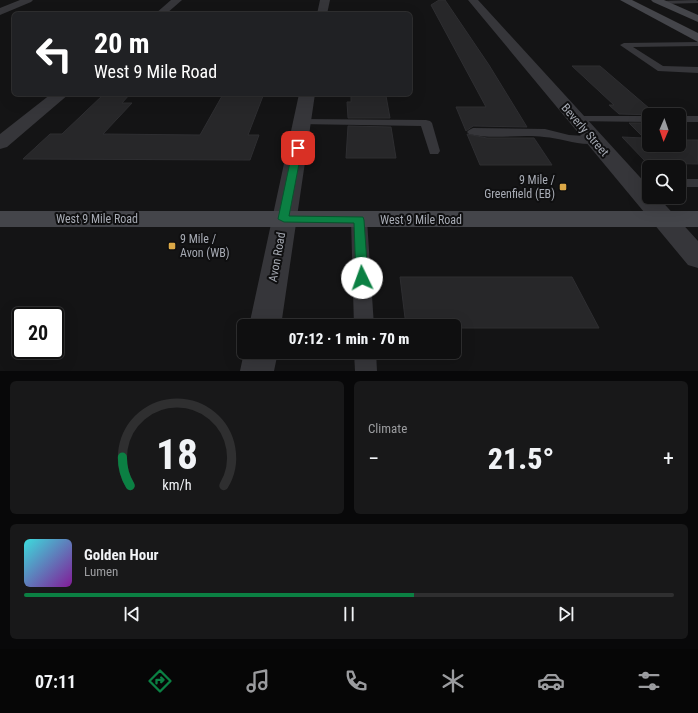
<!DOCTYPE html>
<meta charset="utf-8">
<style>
body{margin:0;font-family:"Roboto Condensed",sans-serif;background:#181819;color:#f1f3f6;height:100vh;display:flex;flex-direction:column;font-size:15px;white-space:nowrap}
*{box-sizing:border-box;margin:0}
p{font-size:13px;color:#9b9c9f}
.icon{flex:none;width:22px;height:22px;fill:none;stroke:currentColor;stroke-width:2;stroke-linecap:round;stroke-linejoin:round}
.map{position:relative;height:371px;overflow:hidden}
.panel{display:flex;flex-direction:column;gap:10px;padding:10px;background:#080809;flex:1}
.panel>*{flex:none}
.banner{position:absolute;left:12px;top:12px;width:400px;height:84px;border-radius:6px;box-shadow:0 4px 16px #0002,0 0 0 1px #2f2f30;background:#202124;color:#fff;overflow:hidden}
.needle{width:26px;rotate:182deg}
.tools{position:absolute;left:642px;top:108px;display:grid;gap:8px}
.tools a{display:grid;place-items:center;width:44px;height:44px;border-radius:6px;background:#0f0f10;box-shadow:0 4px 16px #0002,0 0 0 1px #2f2f30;font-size:20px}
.speed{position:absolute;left:12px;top:307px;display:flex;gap:8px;font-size:20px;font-weight:700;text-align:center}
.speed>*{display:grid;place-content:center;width:52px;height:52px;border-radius:50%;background:#0f0f10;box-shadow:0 4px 16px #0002,0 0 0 1px #2f2f30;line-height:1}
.speed .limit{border:2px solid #111;border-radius:6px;background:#fff;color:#111}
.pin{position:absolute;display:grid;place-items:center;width:34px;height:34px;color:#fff;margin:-17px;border-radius:8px;box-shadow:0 2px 6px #0006}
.me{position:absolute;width:44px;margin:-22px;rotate:357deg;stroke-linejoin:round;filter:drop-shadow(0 0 3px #0008)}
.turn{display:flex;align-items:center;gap:14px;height:84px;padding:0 16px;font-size:18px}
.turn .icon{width:52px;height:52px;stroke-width:2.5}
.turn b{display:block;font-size:28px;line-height:34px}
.big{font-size:30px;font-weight:800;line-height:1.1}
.panel .widget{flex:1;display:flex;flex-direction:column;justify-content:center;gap:6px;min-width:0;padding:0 14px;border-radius:6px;background:#181819}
.panel .dial{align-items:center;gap:0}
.dial svg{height:104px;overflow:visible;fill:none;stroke:#2f2f30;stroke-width:7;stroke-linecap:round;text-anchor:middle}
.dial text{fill:#f1f3f6;stroke:none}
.song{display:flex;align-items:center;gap:12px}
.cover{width:48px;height:48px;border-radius:6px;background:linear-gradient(135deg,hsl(180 70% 55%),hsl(290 70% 35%))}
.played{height:4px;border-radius:2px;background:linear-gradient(90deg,#0b8043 60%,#2f2f30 60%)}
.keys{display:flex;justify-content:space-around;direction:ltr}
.heat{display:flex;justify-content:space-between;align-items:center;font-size:22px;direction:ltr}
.panel .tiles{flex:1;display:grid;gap:10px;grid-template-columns:1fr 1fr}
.widget:last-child{grid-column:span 2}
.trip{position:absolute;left:237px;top:319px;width:224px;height:40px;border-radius:6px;background:#0f0f10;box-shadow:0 4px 16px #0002,0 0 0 1px #2f2f30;font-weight:800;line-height:40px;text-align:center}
.dock{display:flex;height:64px;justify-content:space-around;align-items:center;background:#060606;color:#9b9c9f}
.dock .icon{width:28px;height:28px}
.dock .selected{color:#0b8043}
.dock b{font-size:18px;color:#f1f3f6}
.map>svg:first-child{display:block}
</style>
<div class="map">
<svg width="698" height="371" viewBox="0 0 698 371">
<rect width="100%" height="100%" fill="#141415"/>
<path fill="#272729" stroke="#2e2e31" d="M439,0H445L489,65L527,127L473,126L466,131L456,107H486L431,5Z
M572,66H600L657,115L619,114L609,105H614Z
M104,94H130L122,103H132L103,134L200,135L222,96H263L248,135H259L250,160L23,159L50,134H62Z
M351,96H386L390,118H348L347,102H351Z
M629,123H649V145H679V133L687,140H698V164L647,163L622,137L644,138Z
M348,126L391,127L396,158H346Z
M467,134L487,138H534L552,165H480Z
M400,277H572L599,328H454V326H406Z"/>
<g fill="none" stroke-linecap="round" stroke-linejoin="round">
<path fill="#36363a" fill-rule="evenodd" d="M659,1L696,0L698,1V3L661,4L658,2Z
M698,42V46L633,47L663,66L698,67V73L658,71L620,45L624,43Z
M575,116H649V122L571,121L569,119L571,117Z
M679,116H698V122H679Z
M302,119L426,120L430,121L432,123L440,151L438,154H430L421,126L298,124L296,122L298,120Z
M473,128L545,129L569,135L599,137L601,140L599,143C580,147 562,138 544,137C521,134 491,140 469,134L467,132L469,130Z
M679,179H698V187H679Z
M359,215L364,216L367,220L374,326H354L351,220L354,216Z
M354,352H376L377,371H355Z"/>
<path fill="#36363a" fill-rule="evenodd" d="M20,0H33L31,2L0,15V8Z
M171,0H182L166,14H155Z
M320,0H330L327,14H317Z
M468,0H478L649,187V197H658L698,241V268L688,265Z
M51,94H69L7,147L0,149V134Z
M299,94H315L281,326H249Z
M244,352H278L274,371H240Z"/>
<path fill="#44454a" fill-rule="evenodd" d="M620,0H632L698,33V42Z
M651,0H664L698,15V22L653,2Z
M0,211H698V227H0Z"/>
</g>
<path fill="#0b8043" stroke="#07532c" d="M298,145L302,148L289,216L363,217L364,220L368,278L366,282L362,283L358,282L356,278L354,223L284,222L278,219L293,148Z"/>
<g fill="#dba847" stroke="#0f0f10" stroke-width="1.5">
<rect x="559" y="183" width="8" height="8" rx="2"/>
<rect x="168" y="242" width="8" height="8" rx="2"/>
</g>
<g text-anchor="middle" stroke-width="4" stroke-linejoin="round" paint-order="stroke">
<g font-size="12" fill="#a7abb4" stroke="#0f0f10">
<text transform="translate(585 130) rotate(49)" y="4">Beverly Street</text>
<text x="97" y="223">West 9 Mile Road</text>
<text x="421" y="224">West 9 Mile Road</text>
<text transform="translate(277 257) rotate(-80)" y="4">Avon Road</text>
</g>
<g font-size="12" fill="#a7abb4" stroke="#0f0f10" text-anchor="end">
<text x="555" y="184">9 Mile /<tspan x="555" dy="14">Greenfield (EB)</tspan></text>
<text x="180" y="243" text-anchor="start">9 Mile /<tspan x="180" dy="14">Avon (WB)</tspan></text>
</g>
</g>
</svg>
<div class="tools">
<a><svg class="needle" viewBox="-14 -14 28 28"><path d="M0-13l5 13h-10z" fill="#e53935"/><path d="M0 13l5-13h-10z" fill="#9b9c9f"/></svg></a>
<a><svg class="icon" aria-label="search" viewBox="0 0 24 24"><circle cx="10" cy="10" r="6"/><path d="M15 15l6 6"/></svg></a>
</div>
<div class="speed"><div class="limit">20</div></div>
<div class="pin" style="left:298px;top:148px;background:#d93025"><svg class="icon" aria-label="arrive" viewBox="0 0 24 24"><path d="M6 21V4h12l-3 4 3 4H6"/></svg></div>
<svg class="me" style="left:362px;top:278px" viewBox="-20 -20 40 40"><circle r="19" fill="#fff"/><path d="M0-13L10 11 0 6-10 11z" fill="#0b8043"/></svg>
<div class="trip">07:12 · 1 min · 70 m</div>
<div class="banner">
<div class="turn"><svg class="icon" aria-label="left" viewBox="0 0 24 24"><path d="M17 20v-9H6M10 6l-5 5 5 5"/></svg><div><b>20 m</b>West 9 Mile Road</div></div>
</div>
</div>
<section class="panel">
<div class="tiles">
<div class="widget dial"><svg viewBox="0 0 100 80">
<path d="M14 69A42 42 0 1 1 86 69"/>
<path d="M14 69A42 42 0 0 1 8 47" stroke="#0b8043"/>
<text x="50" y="56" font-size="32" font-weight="700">18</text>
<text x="50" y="72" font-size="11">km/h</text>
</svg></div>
<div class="widget"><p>Climate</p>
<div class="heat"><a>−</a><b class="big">21.5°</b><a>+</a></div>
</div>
<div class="widget">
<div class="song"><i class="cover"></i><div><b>Golden Hour</b><p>Lumen</p></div></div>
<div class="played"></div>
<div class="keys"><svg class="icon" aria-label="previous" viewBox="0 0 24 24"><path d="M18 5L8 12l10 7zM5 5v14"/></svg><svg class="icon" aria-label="pause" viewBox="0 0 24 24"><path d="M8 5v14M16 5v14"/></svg><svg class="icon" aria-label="next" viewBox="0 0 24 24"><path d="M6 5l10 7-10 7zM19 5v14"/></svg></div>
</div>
</div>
</section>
<nav class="dock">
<b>07:11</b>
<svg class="icon selected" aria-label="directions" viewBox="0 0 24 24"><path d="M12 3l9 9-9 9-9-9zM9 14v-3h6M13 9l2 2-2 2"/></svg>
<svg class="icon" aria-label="music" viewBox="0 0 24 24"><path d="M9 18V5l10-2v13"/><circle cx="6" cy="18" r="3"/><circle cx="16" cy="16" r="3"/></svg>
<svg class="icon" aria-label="phone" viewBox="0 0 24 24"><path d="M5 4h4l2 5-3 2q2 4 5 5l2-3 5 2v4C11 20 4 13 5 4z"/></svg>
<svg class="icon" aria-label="climate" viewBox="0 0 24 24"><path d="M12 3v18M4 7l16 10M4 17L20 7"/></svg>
<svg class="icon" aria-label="car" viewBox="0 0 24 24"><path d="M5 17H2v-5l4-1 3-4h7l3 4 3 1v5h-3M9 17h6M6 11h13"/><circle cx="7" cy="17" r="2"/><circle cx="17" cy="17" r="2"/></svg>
<svg class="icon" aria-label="filters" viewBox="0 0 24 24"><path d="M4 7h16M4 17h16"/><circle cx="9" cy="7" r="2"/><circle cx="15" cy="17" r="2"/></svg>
</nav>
